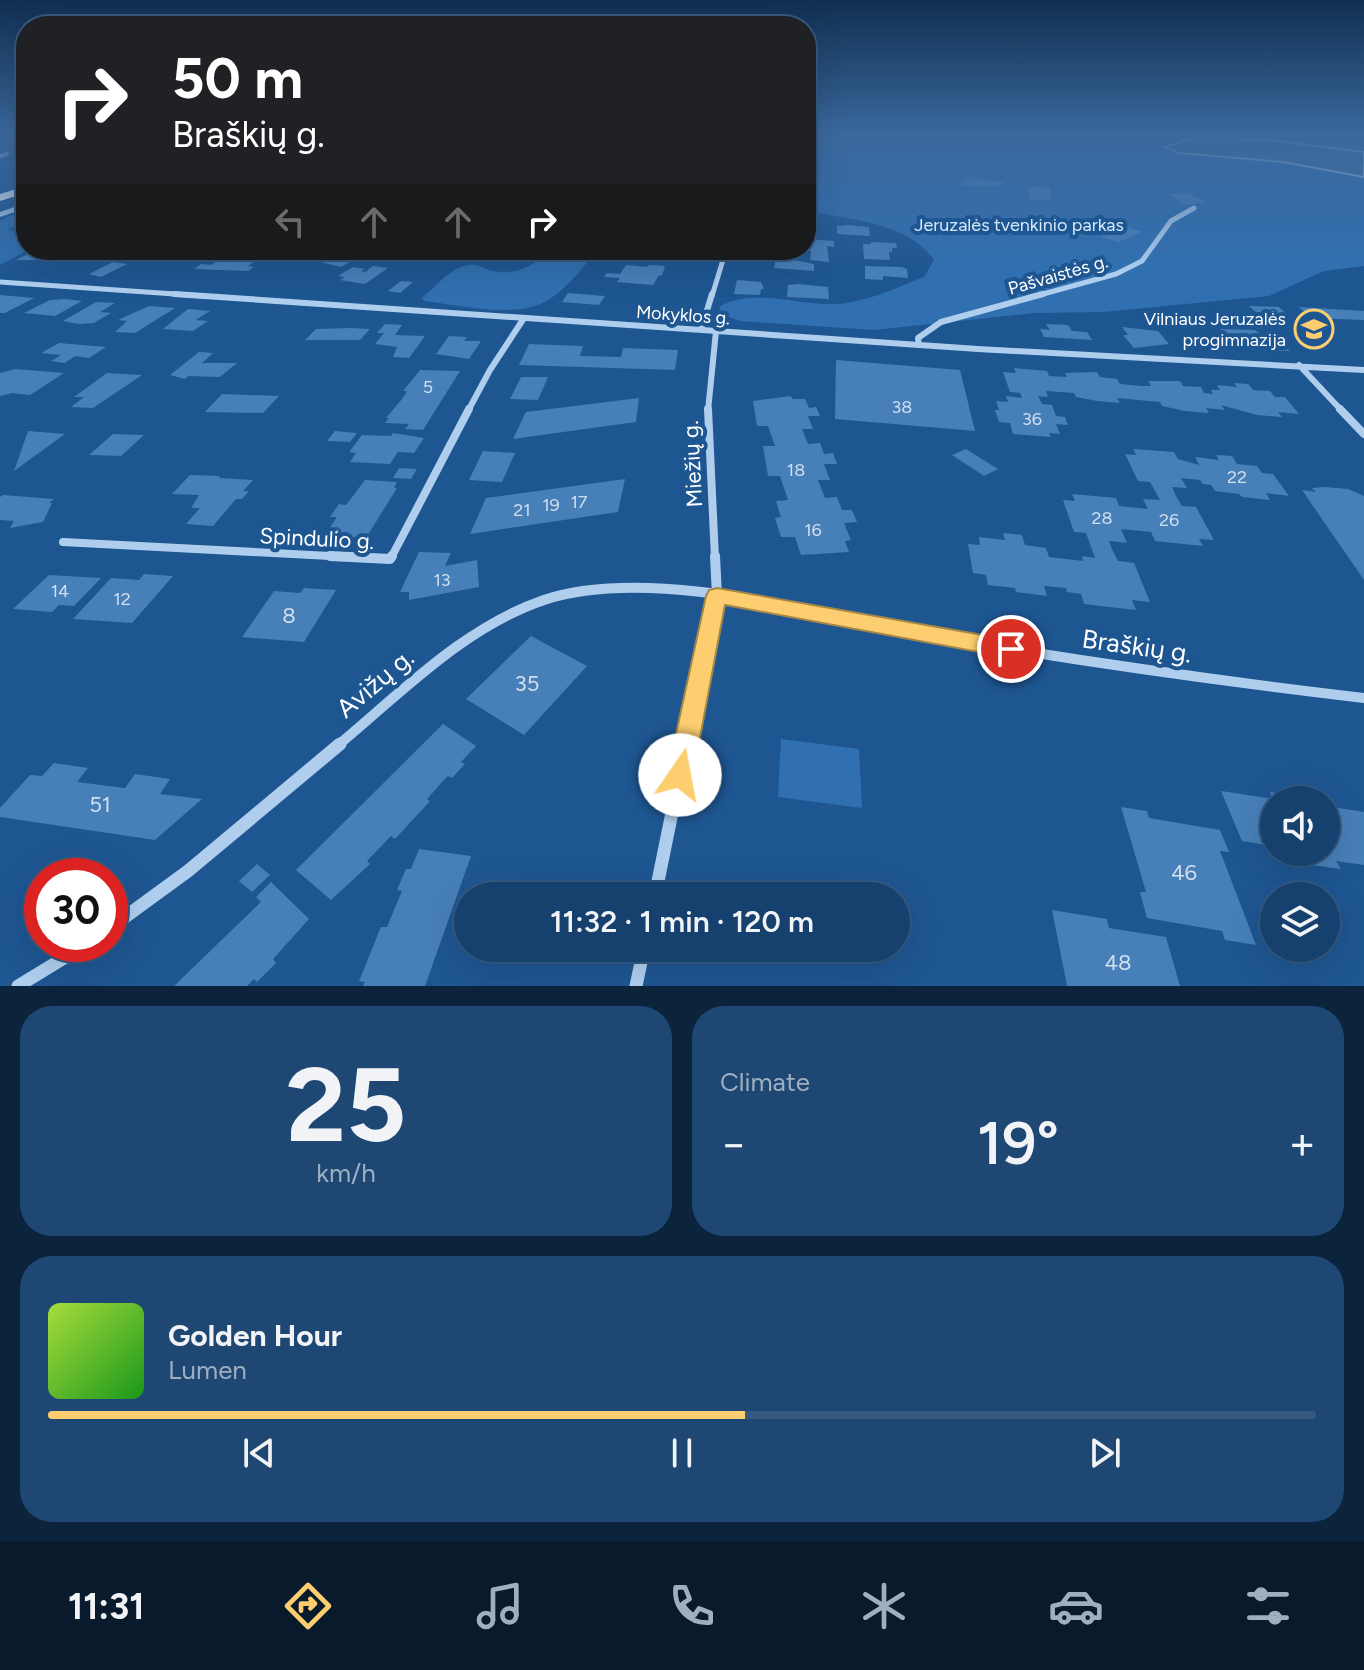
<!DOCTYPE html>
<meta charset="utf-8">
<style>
body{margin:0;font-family:Figtree,sans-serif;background:#1f4773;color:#f1f3f6;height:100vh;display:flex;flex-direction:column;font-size:30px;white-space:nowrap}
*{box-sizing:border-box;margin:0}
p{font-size:26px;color:#9eafc2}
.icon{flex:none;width:44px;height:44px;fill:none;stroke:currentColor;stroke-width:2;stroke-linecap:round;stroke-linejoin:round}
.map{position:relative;height:986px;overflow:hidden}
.panel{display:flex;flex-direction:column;gap:20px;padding:20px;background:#0c233c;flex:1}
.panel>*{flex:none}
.top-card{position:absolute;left:16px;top:16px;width:800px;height:244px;border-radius:32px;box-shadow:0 8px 32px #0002,0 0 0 2px #355981;background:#202124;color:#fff;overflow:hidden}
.tools{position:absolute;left:1260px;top:786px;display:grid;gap:16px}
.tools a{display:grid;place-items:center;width:80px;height:80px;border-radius:50%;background:#16406e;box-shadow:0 8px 32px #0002,0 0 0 2px #355981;font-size:40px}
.speed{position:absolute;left:24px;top:858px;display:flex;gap:16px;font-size:40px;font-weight:700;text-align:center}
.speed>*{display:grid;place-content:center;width:104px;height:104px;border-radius:50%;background:#16406e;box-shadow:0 8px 32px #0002,0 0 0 2px #355981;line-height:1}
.speed .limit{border:12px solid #d22;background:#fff;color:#111}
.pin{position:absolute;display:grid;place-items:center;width:68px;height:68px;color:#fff;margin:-34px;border:4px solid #fff;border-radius:50%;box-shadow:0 2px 8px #0007}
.me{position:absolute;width:88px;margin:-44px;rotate:12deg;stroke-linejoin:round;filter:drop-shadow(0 0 6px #0008)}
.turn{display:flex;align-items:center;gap:28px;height:168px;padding:0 24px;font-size:36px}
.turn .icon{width:104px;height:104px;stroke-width:2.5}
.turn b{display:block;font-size:56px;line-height:68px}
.lanes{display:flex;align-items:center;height:76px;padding:0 24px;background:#0003;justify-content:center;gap:40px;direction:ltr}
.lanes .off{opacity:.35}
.big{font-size:60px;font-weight:600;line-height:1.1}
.panel .tile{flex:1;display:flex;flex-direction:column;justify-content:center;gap:12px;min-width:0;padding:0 28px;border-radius:32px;background:#1f4773}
.panel .dial{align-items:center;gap:0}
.dial b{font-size:104px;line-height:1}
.song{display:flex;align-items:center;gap:24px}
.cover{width:96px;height:96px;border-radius:12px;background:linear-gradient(135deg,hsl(80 70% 55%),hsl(120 70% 35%))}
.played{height:8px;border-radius:4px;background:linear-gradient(90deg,#fcce6f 55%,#355981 55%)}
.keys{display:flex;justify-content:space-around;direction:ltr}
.heat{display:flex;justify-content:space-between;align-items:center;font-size:44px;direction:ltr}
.panel .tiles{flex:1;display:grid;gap:20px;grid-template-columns:1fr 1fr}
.tile:last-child{grid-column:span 2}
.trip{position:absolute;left:454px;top:882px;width:456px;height:80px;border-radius:40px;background:#16406e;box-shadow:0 8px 32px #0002,0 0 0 2px #355981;font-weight:600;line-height:80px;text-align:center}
.menu{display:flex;height:128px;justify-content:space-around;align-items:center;background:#091a2c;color:#9eafc2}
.menu .icon{width:56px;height:56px}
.menu .current{color:#fcce6f}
.menu b{font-size:36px;color:#f1f3f6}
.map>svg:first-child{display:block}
</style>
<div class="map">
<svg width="1364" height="986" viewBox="0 0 1364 986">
<rect width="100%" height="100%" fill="#1e5692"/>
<path fill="#3170b0" d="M806,135H1364V266L1324,271L1269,296L1103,312L1034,313L874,330L740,321L723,315L719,307C757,285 806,310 847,303C873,299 900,286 924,277L934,260C908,223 857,221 815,212L809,197H806Z
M26,209V221L7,230L26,232V250H28L0,265V221Z
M552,250H598C584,265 571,284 554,296C521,322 463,305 424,301L422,298C436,287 450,267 469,265C478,264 485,269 493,271C516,276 536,264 552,250Z
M781,739L859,749L862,808L778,797Z"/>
<path fill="#446b96" stroke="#a3caef" stroke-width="2" d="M1193,138L1269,140L1364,152V177L1283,162L1178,153L1165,147Z"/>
<path fill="#477fb9" d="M967,175L979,179L1006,182L994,187L960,185Z
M1028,186L1050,188L1052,201L1029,199Z
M1186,193L1193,196L1205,202L1188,205L1168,194Z
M847,225L869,227L870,236L837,234V226Z
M1125,227L1143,232L1118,242L1101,237L1106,235L1095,232Z
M806,239L834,241V247L827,246L829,262L810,260L811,251L806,250Z
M871,242L896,243L897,248H892V252H889L890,260L864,259L863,244H871Z
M36,250L74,253L60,260H16Z
M467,250H529L523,260L481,255L479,259H461Z
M668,250L693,251L691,255L700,256L699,258H687L685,262L650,259L653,254L666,255Z
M347,251L357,252L351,257L357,258L341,267L317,261L329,254Z
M230,253H248L242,257L259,258L248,266L254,267L248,271L194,269L201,264L211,265Z
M777,255L794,256V260L814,264V271L774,268Z
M113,262L127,264L101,277L89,274Z
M626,265L647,267L649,265L665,266L662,276L659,275L653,285L617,282L620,278L604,277L607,273L620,274Z
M373,266L388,268L365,284L340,280L345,277L338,276L353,267L365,269L361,271L365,272Z
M865,266L902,267L907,269L908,278L883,276V280L865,279Z
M737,280L761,282L764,289H761L760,295L734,294Z
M401,281L413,282L400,293L388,291Z
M798,284L828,287L829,299L787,297L788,285Z
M568,293L605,296L599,305L562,302Z
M0,295L34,298L5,313H0Z
M50,300L65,299L82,301L55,316L24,313Z
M96,302L115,303L100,312L111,313L94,323L79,324L63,321Z
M149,306L175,308L135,333L115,332L127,321L118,320Z
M1249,306L1279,307L1286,314L1257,313Z
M1299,307L1364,311V320L1311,318Z
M188,309L210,311L196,320L208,321L193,331L163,329Z
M385,324L402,325L395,335L425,336L409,358L393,357L397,347L375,344L384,333H377Z
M1046,324L1068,325L1072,331L1087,332L1092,340L1044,337L1040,329L1050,330Z
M1122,327L1158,331L1169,344L1134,348L1123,335H1128Z
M316,329L352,328L370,329L360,340H305Z
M1220,329L1255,330L1266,339H1276L1290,351L1232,349L1219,337L1230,338Z
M449,336L467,337L464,341H481L469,359L436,354Z
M59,343L106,347L89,358L75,356L65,363L51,361L61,355L41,353Z
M529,344L583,346L580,356L621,357L623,348L678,350L675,370L519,365Z
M199,352L213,353L202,363H237L220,377L188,376L185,379L170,375Z
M836,360L960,370L975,431L835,419Z
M1014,368L1047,371L1049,376L1067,377L1065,373L1097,372L1100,377L1117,379L1120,384L1142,386H1151L1148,381H1180L1183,386L1201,387L1204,393L1213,394L1211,390H1220L1217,385L1237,387L1234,383L1248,384L1253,390L1270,391L1275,397H1285L1299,414L1278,412L1282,417L1257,415L1221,405L1225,410L1206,408L1209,413L1185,411L1162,406L1160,402L1117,398L1120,403L1097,401L1076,397L1074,393L1046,391L1048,397L1038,396L1042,404L1052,405L1056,416L1065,417L1068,425L1056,424L1060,434L1049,433L1051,437L1013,434L1010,423L999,422L995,410H999L996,401L1008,402L1006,396L1022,398L1020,393L1010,392L1003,372L1016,373Z
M15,369L64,373L30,395L12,393L0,396V373Z
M420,370L460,371L423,430L405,429L409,424L385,423L389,418H386L402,399L407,391H403Z
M107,373L142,375L93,408L71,407L84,397H74Z
M521,377H548L538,400L510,399Z
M222,394L279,396L263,413L205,412Z
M791,396L792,399H805L809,408L816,407L820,416H808L813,429H802L808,444L820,443L824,454L833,453L837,464H824L830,480H818L825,498L837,497L842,510H852L857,522L844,523L851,540L845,541L849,552L801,555L795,537H781L775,518L781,517L776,501L788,500L780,476H768L763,446H775L768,426H757L753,401Z
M639,398L636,422L513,439L526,412Z
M28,431L65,434L14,471Z
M335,431L357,433L350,442L327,441Z
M393,433L424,438L414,453L398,452L390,464L350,462L356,453L349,452L362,435L391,436Z
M113,434L144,435L121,456L89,455Z
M966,449L998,469L984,476L952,455Z
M1133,449L1174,452L1178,459L1199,465L1195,457L1219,460L1216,455L1232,456L1237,464L1257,466L1262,473L1273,474L1289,496L1266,493L1270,500L1242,497L1239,494L1215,491L1211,485L1203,484L1200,480L1181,478L1187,488L1172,487L1176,496L1182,506L1196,507L1214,540L1199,539L1203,546L1155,541L1151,532L1121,529L1127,543L1109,541L1112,549L1118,561L1134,563L1150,602L1132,600L1136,610L1084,604L1081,594L1067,592L1066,588L1044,586L1047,596L1016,592L1015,588L988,585L986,575L973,573L968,544L980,545L979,537L1005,540L1003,533L1022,535L1025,545L1046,548L1049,557L1083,561L1082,556L1095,558L1086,533L1074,532L1063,500L1075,501L1072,494L1116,498L1119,506L1148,509L1143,499L1160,500L1150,482L1138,481L1125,454L1136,455Z
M483,451L515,453L502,482L469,480Z
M399,468L417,469L411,479L393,478Z
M190,475L220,476L219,478L253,480L243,491H249L242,499H236L213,526L186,524L200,508H191L199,495L172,494Z
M625,479L618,512L470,534L486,498Z
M365,480L397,482L394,488H397L366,538L325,535L337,517H330L339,504L346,505Z
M1325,487L1348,489L1364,496V580L1302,490L1316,492L1312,488Z
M3,495L54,499L49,503H52L43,522L10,528L14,521L0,520V497Z
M419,552L451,553L445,566L477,560L479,587L409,600V592H400Z
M144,574L173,576L132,623L73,619L111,578L139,580Z
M49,575L101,578L74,606L59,605L52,612L13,609Z
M304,588L336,590L304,642L242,637L274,591L300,593Z
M531,636L587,666L524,735L466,699Z
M443,724L476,746L461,762L465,764L452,778L448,776L444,780L427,799L430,801L395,839L391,836L367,861L370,864L331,900L296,870Z
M54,763L88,768L77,782L125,788L135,774L170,779L160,794L202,799L155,840L0,817V808L30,775L42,776Z
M1221,791L1273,799L1270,792L1292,795L1295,800H1274V851H1268L1266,845L1242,841Z
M1326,806L1364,812V865L1336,861L1341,869L1296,863L1291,852H1326Z
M1121,807L1147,811L1149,818L1220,830L1229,852L1220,851L1256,945L1225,940L1222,931L1147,918L1140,892H1146Z
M419,849L471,856L425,986H363L365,982L359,981L381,927H387L402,891L397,890L406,869H411Z
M257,864L270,875L252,892L239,881Z
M271,882L309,919L273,959L276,963L257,982L254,979L247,986H174L261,902L256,897Z
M1052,910L1107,919L1109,928L1166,937L1180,986H1067Z"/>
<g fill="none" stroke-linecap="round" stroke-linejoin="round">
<path stroke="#afceee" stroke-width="4" d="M0,156L7,154"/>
<path stroke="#afceee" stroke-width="5" d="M0,282L204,296
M712,296L726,250
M1036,296L1116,274L1142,261L1171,221L1194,208"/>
<path stroke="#afceee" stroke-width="6" d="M174,294L978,349L1364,370
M701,330L712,294
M919,345L918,338L941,322L1043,294
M1299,365L1342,411
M468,411L490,370L524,318
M708,411L716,331"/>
<path stroke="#afceee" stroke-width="8" d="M708,409L715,558
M1340,409L1364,434
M63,542L368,558
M391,558L469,409"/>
<path stroke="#afceee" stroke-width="10" d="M330,556L390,559L392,556
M337,746C401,693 464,627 544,600C656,563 840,620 956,640C1092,663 1228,682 1364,698
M686,746L717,596L715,556"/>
<path stroke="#afceee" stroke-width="13" d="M655,896L686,744
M110,928L188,871L340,744
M18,986L87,944
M636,986L644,948"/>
<path fill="#afceee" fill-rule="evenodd" d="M23,204H26V208L0,217V212Z"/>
<path fill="#fbfcff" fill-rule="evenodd" d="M26,186V193L0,201V194Z"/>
</g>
<linearGradient id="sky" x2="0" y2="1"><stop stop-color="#102f50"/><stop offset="0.49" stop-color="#3b689d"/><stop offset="1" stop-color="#3b689d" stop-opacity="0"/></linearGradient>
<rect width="1364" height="273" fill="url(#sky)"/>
<path fill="#fcce6f" stroke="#a48648" stroke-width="2" d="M717,588L1011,640L1019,643L1022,649L1019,655L1011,658L725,605L693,775L689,784L680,788L671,784L667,775L706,596L709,590Z"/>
<defs>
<g id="school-ring" transform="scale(2)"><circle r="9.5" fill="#1e5692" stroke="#fcce6f" stroke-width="1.5"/><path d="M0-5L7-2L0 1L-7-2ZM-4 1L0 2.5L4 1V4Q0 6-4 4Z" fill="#fcce6f"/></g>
</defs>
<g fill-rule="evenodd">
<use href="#school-ring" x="1314" y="329"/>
</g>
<g text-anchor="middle" stroke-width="8" stroke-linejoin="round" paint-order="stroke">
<g font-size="18" fill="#d5e8fa" stroke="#1e5692">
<text x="1019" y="231">Jeruzalės tvenkinio parkas</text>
</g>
<g font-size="18" fill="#fff" stroke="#1e5692">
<text transform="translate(1058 275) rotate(-16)" y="6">Pašvaistės g.</text>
<text transform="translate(683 315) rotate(4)" y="6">Mokyklos g.</text>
</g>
<g font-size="18" fill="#fff" stroke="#1e5692" text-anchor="end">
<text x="1286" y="325">Vilniaus Jeruzalės<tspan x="1286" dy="21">progimnazija</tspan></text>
</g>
<g font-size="18" fill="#d1dfee">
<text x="428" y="393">5</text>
<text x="902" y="413">38</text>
<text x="1032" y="425">36</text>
<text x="796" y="476">18</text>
<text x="1237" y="483">22</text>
<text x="579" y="508">17</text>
<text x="551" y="511">19</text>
<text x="522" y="516">21</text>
<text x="1102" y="524">28</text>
<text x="1169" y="526">26</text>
<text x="813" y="536">16</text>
<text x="442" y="586">13</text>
<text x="60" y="597">14</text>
<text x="122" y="605">12</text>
</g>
<g font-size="22" fill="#fff" stroke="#1e5692">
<text transform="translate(692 464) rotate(-93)" y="8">Miežių g.</text>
<text transform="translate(317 538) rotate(3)" y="8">Spindulio g.</text>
</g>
<g font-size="22" fill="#d1dfee">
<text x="289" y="623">8</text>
<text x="527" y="691">35</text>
<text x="100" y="812">51</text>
<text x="1184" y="880">46</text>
<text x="1118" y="970">48</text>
</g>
<g font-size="26" fill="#fff" stroke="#1e5692">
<text transform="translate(1137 646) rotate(8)" y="9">Braškių g.</text>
<text transform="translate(375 683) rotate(-40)" y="9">Avižų g.</text>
</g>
</g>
</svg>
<div class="tools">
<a><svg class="icon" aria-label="sound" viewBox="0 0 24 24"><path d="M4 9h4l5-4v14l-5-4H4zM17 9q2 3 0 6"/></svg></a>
<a><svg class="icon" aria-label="layers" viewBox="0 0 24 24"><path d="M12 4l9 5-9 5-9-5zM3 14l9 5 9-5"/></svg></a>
</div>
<div class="speed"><div class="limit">30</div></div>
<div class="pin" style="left:1011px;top:649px;background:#d93025"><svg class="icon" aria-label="arrive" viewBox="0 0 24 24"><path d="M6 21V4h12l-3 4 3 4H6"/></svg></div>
<svg class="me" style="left:680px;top:775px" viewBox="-20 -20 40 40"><circle r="19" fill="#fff"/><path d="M0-13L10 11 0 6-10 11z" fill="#fcce6f"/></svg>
<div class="trip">11:32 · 1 min · 120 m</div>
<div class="top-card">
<div class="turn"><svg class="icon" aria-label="right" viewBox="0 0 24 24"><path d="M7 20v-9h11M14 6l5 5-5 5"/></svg><div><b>50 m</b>Braškių g.</div></div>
<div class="lanes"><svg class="icon off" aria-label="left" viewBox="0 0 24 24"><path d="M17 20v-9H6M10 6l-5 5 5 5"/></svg><svg class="icon off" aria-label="ahead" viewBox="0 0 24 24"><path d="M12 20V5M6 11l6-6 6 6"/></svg><svg class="icon off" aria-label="ahead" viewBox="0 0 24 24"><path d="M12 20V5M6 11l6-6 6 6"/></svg><svg class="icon" aria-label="right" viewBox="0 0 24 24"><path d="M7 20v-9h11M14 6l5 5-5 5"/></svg></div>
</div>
</div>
<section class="panel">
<div class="tiles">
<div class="tile dial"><b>25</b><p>km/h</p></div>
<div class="tile"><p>Climate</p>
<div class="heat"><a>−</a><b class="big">19°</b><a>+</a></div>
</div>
<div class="tile">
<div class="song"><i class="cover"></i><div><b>Golden Hour</b><p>Lumen</p></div></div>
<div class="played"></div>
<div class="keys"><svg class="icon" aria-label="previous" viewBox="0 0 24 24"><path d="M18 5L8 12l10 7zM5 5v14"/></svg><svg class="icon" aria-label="pause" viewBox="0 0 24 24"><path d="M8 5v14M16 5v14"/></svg><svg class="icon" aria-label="next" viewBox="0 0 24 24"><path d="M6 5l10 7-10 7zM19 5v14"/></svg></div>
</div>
</div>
</section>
<nav class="menu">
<b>11:31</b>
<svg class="icon current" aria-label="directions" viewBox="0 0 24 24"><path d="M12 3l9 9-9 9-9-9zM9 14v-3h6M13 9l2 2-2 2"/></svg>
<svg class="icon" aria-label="music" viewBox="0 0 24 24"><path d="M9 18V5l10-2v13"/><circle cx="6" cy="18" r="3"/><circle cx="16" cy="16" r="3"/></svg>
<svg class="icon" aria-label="phone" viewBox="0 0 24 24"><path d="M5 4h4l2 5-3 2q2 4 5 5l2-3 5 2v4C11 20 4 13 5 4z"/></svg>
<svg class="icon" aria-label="climate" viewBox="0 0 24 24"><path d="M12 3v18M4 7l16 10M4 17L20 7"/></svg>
<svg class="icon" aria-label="car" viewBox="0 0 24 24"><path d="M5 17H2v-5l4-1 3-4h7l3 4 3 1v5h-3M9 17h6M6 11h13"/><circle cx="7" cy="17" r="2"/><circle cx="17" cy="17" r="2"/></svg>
<svg class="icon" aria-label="filters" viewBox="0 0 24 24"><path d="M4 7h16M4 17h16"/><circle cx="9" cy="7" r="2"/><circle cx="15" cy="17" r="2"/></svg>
</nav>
